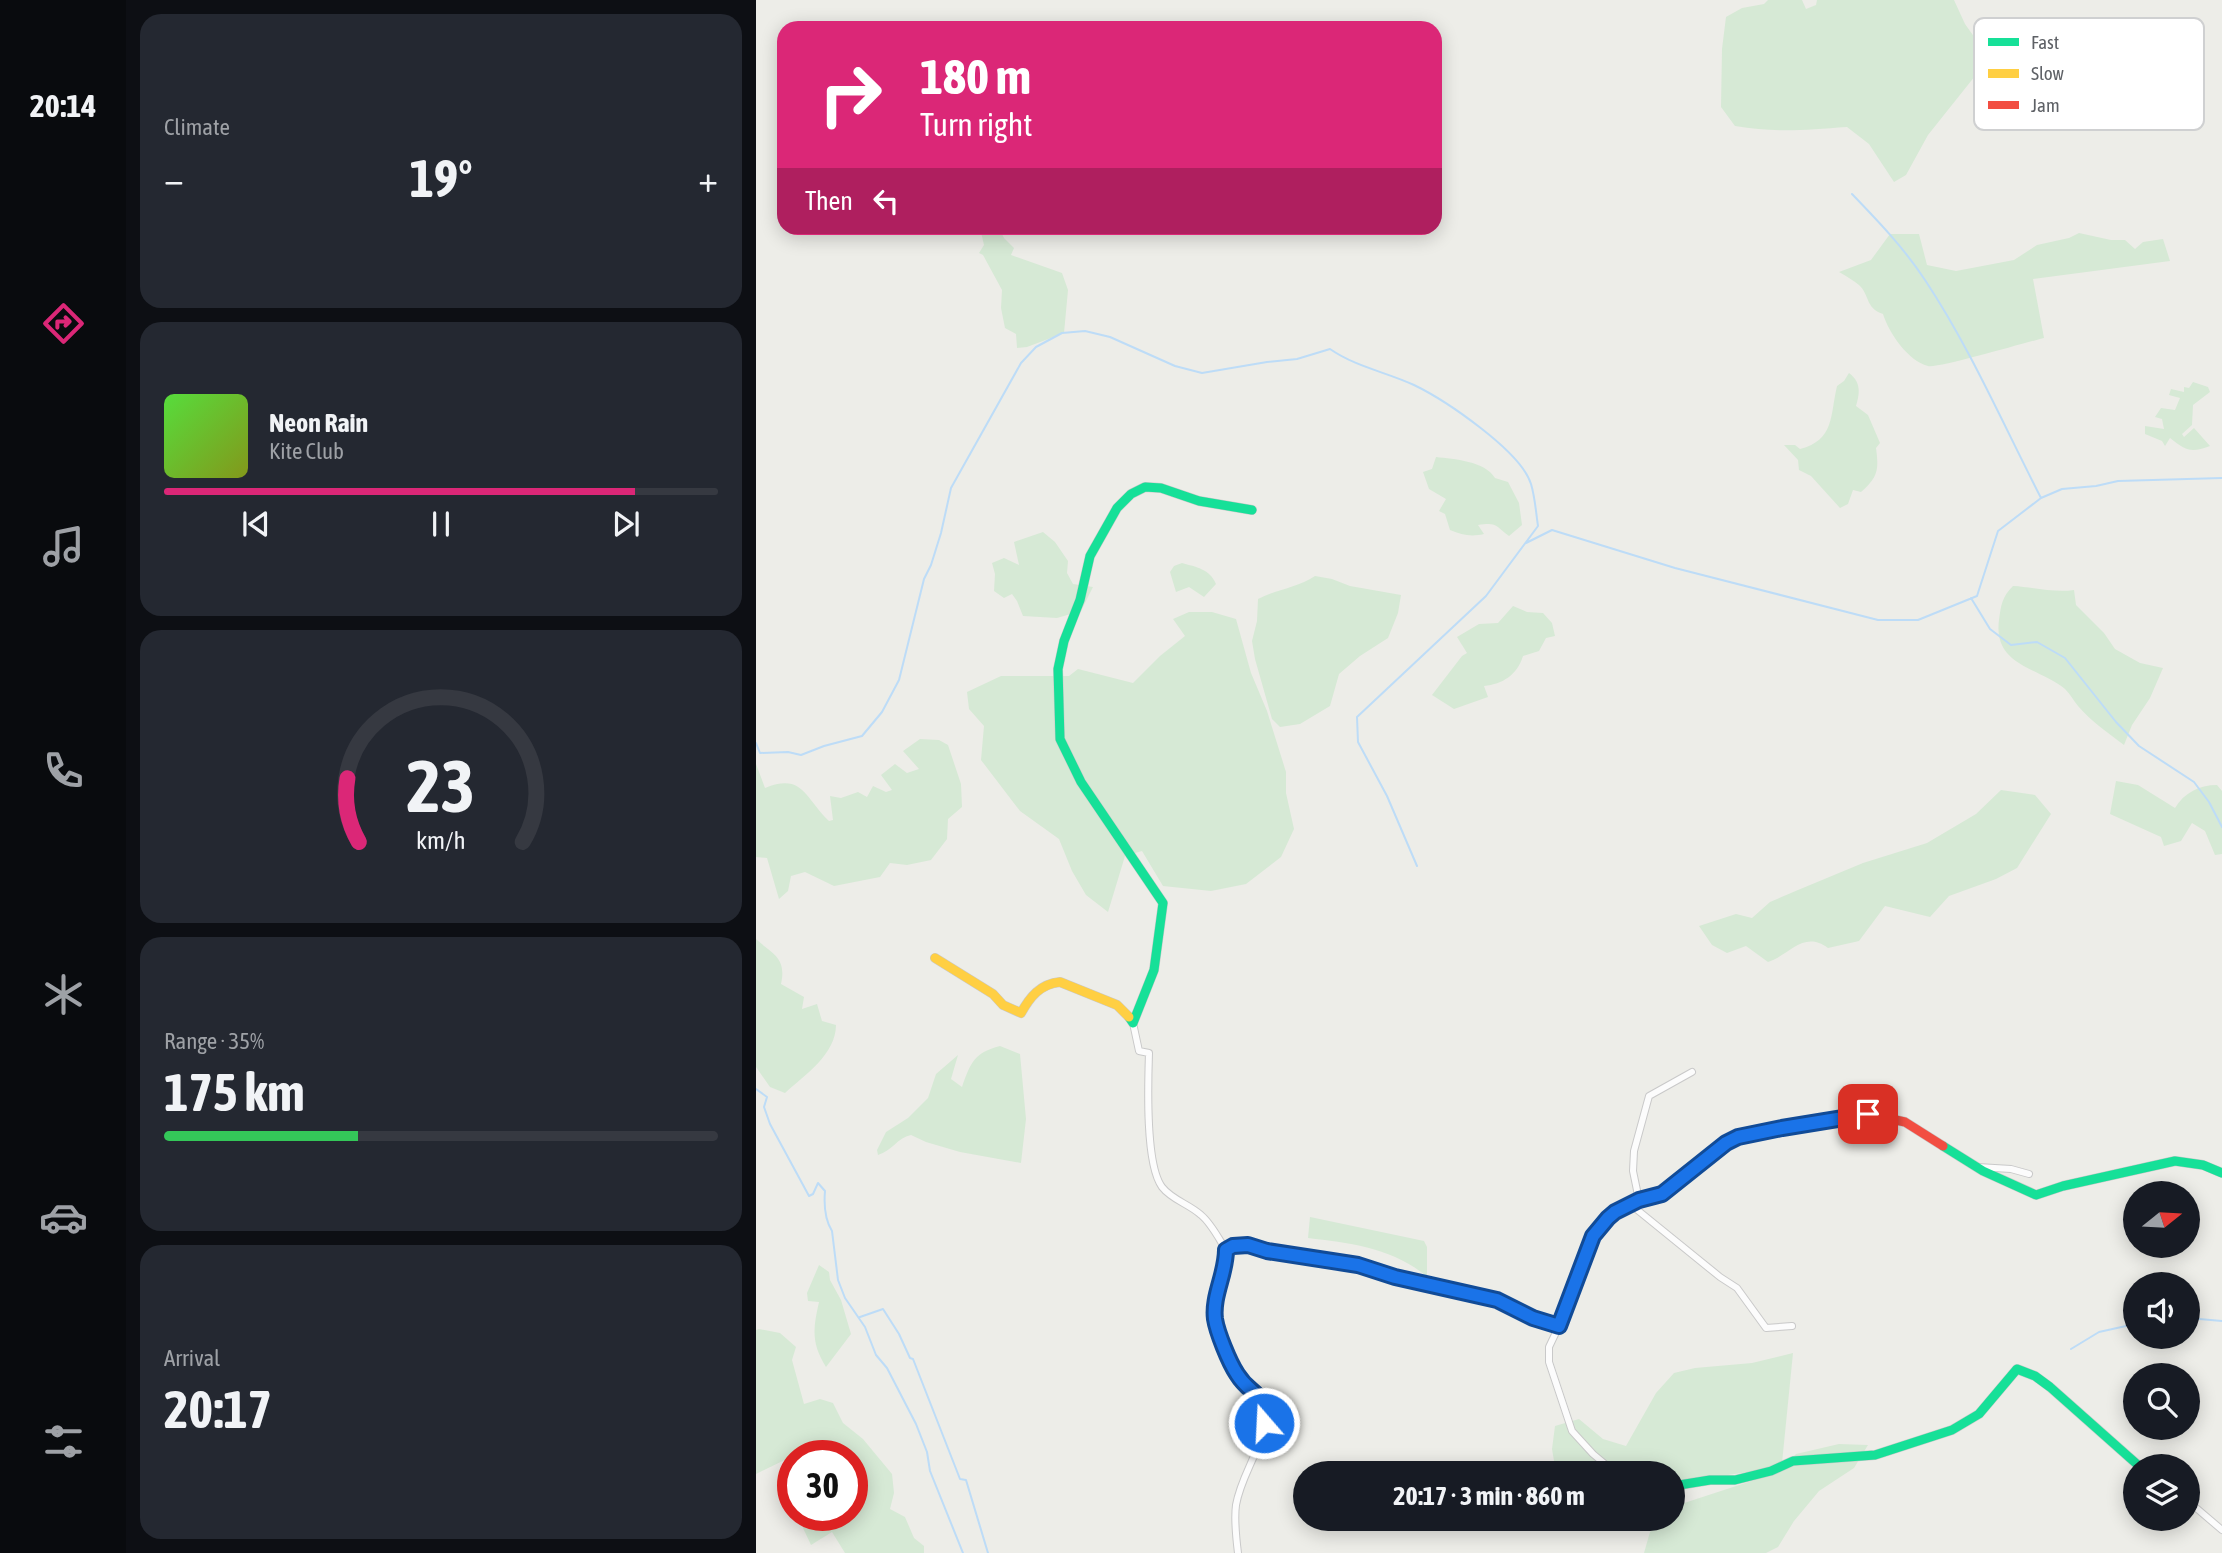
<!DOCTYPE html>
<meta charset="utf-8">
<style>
body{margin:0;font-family:"Asap Condensed",sans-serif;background:#242831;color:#f1f3f6;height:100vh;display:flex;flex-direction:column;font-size:26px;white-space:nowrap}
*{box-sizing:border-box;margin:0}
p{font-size:23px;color:#9ea1a6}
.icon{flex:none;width:38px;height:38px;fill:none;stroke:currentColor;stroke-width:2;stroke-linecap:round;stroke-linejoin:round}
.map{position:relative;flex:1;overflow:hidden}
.drawer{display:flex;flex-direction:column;gap:14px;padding:14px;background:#0d0f14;width:630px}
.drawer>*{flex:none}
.hud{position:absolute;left:21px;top:21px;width:665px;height:214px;border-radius:21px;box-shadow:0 4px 18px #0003;background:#db2777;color:#fff;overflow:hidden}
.needle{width:46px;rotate:72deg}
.buttons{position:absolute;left:1367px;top:1181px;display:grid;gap:14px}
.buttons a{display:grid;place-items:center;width:77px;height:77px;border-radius:50%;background:#171b24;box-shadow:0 4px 18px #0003;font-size:35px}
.speed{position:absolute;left:21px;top:1440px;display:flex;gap:14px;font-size:35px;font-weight:700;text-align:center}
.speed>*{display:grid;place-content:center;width:91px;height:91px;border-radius:50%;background:#171b24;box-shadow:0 4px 18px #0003;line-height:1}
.speed .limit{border:10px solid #d22;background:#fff;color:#111}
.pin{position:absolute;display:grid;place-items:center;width:60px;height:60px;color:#fff;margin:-30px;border-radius:14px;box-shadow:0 4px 10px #0006}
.me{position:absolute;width:77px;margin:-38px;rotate:341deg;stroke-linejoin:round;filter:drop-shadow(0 0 5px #0008)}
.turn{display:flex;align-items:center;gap:24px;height:147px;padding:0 28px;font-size:32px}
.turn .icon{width:91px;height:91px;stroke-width:2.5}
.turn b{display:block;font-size:49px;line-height:60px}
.then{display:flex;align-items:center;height:66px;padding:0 28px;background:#0003;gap:14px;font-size:26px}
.big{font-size:52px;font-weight:700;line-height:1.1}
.drawer .card{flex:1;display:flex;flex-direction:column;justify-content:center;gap:10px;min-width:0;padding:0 24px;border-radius:21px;background:#242831}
.drawer .dial{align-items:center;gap:0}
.dial svg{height:182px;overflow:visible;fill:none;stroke:#363941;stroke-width:7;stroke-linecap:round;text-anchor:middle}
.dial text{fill:#f1f3f6;stroke:none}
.song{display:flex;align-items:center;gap:21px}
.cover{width:84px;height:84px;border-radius:10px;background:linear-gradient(135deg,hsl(110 70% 55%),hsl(70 70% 35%))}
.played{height:7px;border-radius:4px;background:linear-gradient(90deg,#db2777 85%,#363941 85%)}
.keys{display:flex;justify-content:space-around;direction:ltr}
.heat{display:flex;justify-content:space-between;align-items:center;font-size:38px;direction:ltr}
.charge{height:10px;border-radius:5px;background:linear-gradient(90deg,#34c759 35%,#363941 0)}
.trip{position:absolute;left:537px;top:1461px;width:392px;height:70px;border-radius:35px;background:#171b24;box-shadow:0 4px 18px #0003;font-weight:700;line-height:70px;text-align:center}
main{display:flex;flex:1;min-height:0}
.menu{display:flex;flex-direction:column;width:126px;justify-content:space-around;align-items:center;background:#090b0e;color:#9ea1a6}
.menu .icon{width:49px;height:49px}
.menu .selected{color:#db2777}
.menu b{font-size:32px;color:#f1f3f6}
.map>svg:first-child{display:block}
</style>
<main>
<nav class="menu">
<b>20:14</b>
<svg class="icon selected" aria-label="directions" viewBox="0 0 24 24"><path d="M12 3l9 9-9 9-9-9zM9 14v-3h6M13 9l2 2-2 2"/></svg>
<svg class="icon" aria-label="music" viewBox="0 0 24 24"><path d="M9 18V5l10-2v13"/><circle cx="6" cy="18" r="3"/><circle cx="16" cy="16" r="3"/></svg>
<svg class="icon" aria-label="phone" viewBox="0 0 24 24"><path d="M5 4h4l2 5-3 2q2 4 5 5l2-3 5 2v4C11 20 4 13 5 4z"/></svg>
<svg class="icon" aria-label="climate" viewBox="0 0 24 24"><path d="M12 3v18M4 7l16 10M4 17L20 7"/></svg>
<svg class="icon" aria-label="car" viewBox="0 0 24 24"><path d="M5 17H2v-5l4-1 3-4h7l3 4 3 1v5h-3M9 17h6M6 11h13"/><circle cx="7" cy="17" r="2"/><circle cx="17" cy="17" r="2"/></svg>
<svg class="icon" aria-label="filters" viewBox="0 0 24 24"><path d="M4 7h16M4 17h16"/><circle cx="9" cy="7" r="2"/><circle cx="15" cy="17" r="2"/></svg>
</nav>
<section class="drawer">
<div class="card"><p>Climate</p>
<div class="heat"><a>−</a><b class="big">19°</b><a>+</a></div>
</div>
<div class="card">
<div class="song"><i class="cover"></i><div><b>Neon Rain</b><p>Kite Club</p></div></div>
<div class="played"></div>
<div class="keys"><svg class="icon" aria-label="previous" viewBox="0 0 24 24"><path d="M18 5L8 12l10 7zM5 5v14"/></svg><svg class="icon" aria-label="pause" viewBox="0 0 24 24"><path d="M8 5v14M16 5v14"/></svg><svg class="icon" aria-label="next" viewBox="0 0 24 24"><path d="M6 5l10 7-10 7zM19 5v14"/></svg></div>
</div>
<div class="card dial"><svg viewBox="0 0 100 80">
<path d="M14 69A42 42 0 1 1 86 69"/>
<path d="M14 69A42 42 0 0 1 9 41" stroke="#db2777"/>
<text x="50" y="56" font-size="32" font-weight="700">23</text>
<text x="50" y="72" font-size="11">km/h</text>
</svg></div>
<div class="card"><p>Range · 35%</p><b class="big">175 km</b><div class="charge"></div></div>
<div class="card"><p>Arrival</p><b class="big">20:17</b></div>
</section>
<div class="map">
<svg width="1466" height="1553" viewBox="0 0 1466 1553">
<rect width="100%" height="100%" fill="#edede8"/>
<path fill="#d6e9d5" d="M1012,0H1046L1050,9L1060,5L1061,0H1198L1209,24L1224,45L1227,66L1172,135L1150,175L1138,182L1113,144L1091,127C1049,130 1020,133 979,126L965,107L966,49L970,17L986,8L1008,4Z
M224,228H243L248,238L258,248L255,255L306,273L312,290L308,333L271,347L261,348L260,334L249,328L245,308L246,290L227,255L223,253L228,245Z
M1323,233L1355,240H1369L1379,249L1387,242L1407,239L1414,261L1277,279L1288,338C1271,342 1181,369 1172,366C1152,361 1133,333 1127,314C1109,308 1114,295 1103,285C1097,280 1090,276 1083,272L1115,260L1134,234H1163L1171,265L1200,271L1258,260L1281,245L1313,238Z
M1093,373C1105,382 1104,392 1100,406L1112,415L1124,443L1120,448C1123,470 1122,477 1105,492L1097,490L1092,504L1084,508L1055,476L1043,470L1042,460L1028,445H1039L1044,449C1079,440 1074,415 1081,386L1088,381Z
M1437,382L1452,387L1454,392L1437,405L1436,425L1426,434L1428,437L1438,428L1454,446C1435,453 1430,451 1414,438L1409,446L1406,441L1389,434V426L1408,429L1406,419L1399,417L1405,408L1419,410L1424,398L1413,395L1415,389L1428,392V387L1433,388Z
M680,457C698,459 729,461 739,478L752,482L763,503L766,525L753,536C739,526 742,522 722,525L728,534C715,537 706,535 694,530L689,514L683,511L690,499L673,489L667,472L676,469Z
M287,532L299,542L312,561L311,573L317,584L337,587L325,611L301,618L267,616L261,601L256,594L248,598L238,591L239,574L236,563L248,558L263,565L258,542Z
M426,563C440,567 454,569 460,584L448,597L433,587L420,592L414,572L418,566Z
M559,576L576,579L594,586L645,595L642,613L632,638L604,656L583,674L574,706L544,724L524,727L516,719L499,659L496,641L501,621L502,599C521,589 541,588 559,576Z
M1257,586C1277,587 1298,593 1318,590L1320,605L1348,633L1359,649L1384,663L1407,668L1394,698L1376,725L1368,745C1352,733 1336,722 1322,706C1318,701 1314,694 1309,689C1282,667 1237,666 1243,620C1245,605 1246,597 1257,586Z
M757,606L771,612L787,613L796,623L799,636L790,638L783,651L767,656C761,675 747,684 728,686L732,697L698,709L676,695L706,656L711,653L701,637L723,624L742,623Z
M433,612H456L480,619L495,673L511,711L530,772V793L538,829L525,857L490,884L455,891L407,886L386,851L369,856L352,912L330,895L316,871L303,839L264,811L225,760L228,726L213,709L211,692L245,676H313L322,669L377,683L404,656L429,636L417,619Z
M164,739L183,740L192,745L205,784L206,807L192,819L191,839L175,860L151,865L134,863L124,877L78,886L49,872L35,876L32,891L23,899L11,858L0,857V764L9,788C47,773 48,797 73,821L77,820L74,796L85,798L102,792L111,797L117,786L130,792L136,790L125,775L139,764L151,773L163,769L147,751Z
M1360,781L1382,785L1419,808C1428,793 1443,785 1461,785L1466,791V854L1459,855L1449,831L1436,823L1425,841L1408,846L1405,837L1354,814Z
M1245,790L1279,795L1295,814L1261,868L1240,879L1193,896L1174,917L1129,906L1103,941L1072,948C1047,930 1034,955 1012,962L990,946L971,953L956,945L943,926L980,914L996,918L1014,902L1042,890L1107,863L1171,843L1220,814Z
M0,939C16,954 31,957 25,984L48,997L46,1009L61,1004L66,1021L80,1025C80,1054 49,1075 29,1093L14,1087L0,1067Z
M244,1046L264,1054L270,1119L265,1163L204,1152L170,1142L155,1135C141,1138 136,1151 122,1155L121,1150L130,1132L152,1118L172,1098L180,1074L202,1055L195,1079L206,1087C215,1062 218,1053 244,1046Z
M554,1217L668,1241L671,1247V1277C638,1248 594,1243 552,1238Z
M63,1265L73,1272L74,1280L85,1300L95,1334L70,1367C55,1343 57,1328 63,1302L52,1301L51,1293Z
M3,1329L24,1333L40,1347L36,1360L48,1404L64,1399L77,1403L87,1423L107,1439L136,1474L138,1493L134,1509L149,1517L158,1538L168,1546V1553H89L76,1532L55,1545L47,1528L49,1516H96V1456H37L0,1474V1330Z
M1037,1353L1026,1463L1006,1470L917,1483V1474L800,1473L796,1449L799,1426L823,1419L847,1439L870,1446L900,1393L918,1373L939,1368L996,1363Z
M1083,1444L1112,1445L1098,1468L1063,1491L1038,1521L1022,1547L1010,1553H888L894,1532L907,1519H917L919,1506L1023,1472L1040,1454Z"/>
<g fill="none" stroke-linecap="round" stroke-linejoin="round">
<path stroke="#bddcf7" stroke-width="2" d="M1096,194C1122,221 1148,248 1169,280C1213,346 1248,426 1285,498
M770,543L796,530L919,568L1122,620H1162L1221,596L1242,531L1285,498L1306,489L1340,486L1362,481L1466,478
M1215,598L1234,629L1255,645L1281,642L1309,658L1360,722L1383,746L1438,782L1453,802L1466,827
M0,743L4,753L32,752L45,755L68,746L106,736L126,712L143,680L168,579L175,565L185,533L195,488L265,363L280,347L306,333L329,331L354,337L419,366L446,373L511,362L541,359L574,349C600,367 630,372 658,385C689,400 765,451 775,484C779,497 780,513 782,526L730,596L601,717L602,742L631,796L661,866
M0,1089L11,1097L8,1107L14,1124L53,1196L57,1194L62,1183L69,1191C68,1203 69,1220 76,1231L82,1280L89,1298L109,1327L120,1355L131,1368L160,1424L171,1452L174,1471L207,1553
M104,1317L127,1309L143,1334L154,1358L157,1359L204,1479L210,1480L232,1553
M1432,1318L1466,1321
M1315,1349L1343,1332L1379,1324"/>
<g stroke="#c9c9c9" stroke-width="8">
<path id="street" d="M377,1023L383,1051L393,1053C392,1083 389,1164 406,1187C416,1200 433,1204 445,1215C455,1223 463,1239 470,1250C470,1274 456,1296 459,1319C461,1332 473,1362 481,1374C490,1388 507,1394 508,1412C509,1448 486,1471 480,1505C478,1520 480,1537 482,1553
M1222,1167L1255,1169L1273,1174
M883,1200L877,1171L878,1151L893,1096L936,1072
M874,1204L964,1277L981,1288L1010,1328L1036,1326
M803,1326L793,1347V1362L816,1431L837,1454L861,1474
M1432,1501L1466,1530"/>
</g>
<g stroke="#c9c9c9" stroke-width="10">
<path id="fast" d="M373,1017L377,1023L398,970L407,903L325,782L304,739L302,669L308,641L324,600L334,556L361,508L375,494L389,487L405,488L443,501L496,510
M1187,1146L1227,1171L1280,1195L1307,1186L1419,1161L1447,1165L1466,1173
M470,1250L477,1246L493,1245L511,1251L602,1265L639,1277L741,1300L777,1318L803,1326L837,1236L852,1218L883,1200L906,1194L969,1143L982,1137L1013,1131
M917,1486L954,1480H979L1015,1471L1037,1461L1119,1455L1196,1430L1223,1414L1261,1369L1279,1376L1294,1387L1383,1466"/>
</g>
<g stroke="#c9c9c9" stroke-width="10">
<path id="slow" d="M179,958L237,994L247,1005L265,1013C274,997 284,984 304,982L361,1005L373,1017"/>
</g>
<g stroke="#c9c9c9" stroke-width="10">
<path id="jam" d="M1013,1131L1112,1114L1149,1122L1187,1146"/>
</g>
<use href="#street" stroke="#fcfcfc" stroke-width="6"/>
<use href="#fast" stroke="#16e098" stroke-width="9"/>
<use href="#slow" stroke="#ffcf43" stroke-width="9"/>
<use href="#jam" stroke="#f24e42" stroke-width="9"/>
</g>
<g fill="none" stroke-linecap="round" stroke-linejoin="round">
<g stroke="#114b97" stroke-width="18">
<path id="route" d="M508,1423C507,1387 496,1398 481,1374C473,1362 461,1332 459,1319C456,1296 470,1274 470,1250L477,1246L492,1245L511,1251L602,1265L639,1277L741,1300L777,1318L803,1326L837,1236L852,1218L859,1212L883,1200L906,1194L970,1143L982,1137L1026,1128L1112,1114"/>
</g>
<use href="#route" stroke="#1a73e8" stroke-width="12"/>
</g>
<rect x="1218" y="18" width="230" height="112" rx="10" fill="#fff" stroke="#cfd0d1" stroke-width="2"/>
<rect x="1232" y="38" width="31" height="8" fill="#16e098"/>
<rect x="1232" y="69" width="31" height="9" fill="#ffcf43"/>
<rect x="1232" y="101" width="31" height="8" fill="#f24e42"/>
<g font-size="19" fill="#5e6166">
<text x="1275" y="49">Fast</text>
<text x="1275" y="80">Slow</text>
<text x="1275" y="112">Jam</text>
</g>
</svg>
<div class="buttons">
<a><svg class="needle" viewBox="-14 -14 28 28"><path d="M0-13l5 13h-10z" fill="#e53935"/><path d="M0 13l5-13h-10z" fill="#9ea1a6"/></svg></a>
<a><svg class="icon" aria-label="sound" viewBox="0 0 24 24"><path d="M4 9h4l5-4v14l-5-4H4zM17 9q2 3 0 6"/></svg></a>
<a><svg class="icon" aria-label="search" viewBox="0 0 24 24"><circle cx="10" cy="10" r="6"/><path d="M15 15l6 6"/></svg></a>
<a><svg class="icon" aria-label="layers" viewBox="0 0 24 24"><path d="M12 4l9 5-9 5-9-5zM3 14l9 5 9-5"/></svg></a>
</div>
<div class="speed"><div class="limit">30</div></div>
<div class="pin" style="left:1112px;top:1114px;background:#d93025"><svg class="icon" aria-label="arrive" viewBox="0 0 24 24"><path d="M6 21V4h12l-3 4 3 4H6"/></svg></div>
<svg class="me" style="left:508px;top:1423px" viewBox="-20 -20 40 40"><circle r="17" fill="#1a73e8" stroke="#fff" stroke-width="3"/><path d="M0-11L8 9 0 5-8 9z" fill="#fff"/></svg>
<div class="trip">20:17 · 3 min · 860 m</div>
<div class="hud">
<div class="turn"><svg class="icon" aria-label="right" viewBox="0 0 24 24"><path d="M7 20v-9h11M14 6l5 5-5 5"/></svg><div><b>180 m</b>Turn right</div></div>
<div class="then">Then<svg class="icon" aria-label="left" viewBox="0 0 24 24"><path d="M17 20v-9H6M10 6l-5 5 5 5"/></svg></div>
</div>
</div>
</main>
